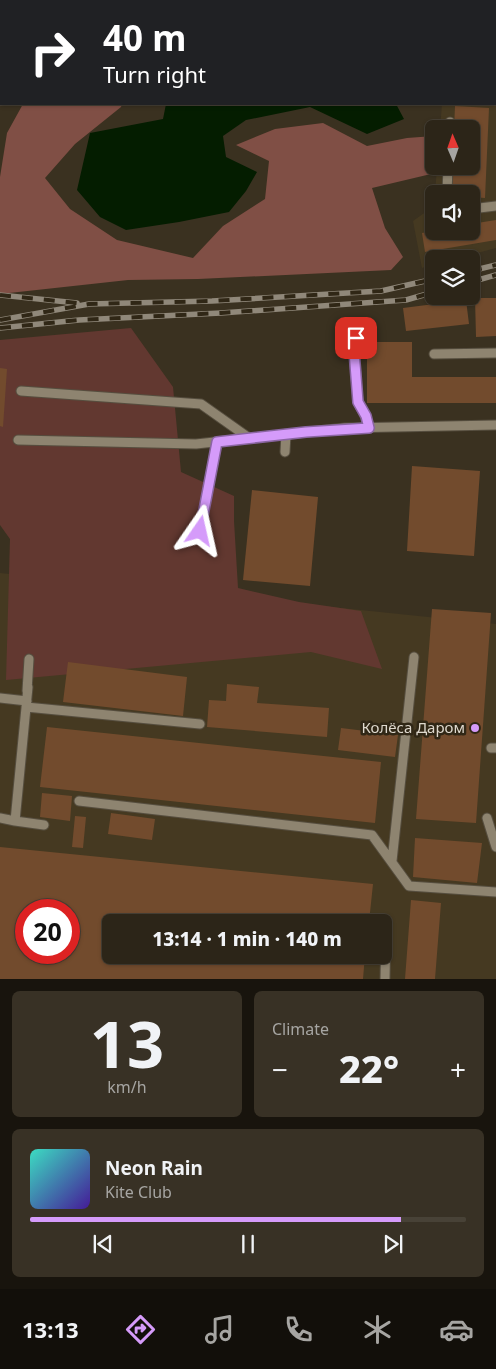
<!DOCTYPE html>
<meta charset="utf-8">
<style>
body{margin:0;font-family:"Noto Sans",sans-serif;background:#383125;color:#f1f3f6;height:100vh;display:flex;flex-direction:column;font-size:19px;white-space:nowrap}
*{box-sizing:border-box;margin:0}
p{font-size:16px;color:#a6a5a2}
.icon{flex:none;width:28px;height:28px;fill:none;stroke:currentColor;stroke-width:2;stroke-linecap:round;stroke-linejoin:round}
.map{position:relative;height:979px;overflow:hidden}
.drawer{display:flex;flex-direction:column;gap:12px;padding:12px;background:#18140d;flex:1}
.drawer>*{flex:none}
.banner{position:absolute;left:0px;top:0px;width:496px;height:105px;box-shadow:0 1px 4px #0004,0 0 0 1px #484237;background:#202124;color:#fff;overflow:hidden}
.needle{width:32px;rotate:358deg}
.controls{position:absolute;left:425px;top:120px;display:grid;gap:10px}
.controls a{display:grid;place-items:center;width:55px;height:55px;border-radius:8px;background:#2c2518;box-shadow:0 1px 4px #0004,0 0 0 1px #484237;font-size:25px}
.speed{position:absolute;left:15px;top:899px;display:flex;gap:10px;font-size:25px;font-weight:700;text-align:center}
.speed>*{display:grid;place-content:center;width:65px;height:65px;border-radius:50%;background:#2c2518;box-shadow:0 1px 4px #0004,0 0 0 1px #484237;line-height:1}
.speed .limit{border:8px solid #d22;background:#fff;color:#111}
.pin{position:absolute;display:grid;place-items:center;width:42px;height:42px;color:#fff;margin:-21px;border-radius:10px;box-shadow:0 2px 8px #0006}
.me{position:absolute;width:55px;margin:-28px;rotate:11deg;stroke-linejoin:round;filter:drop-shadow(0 0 4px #0008)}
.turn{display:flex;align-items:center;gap:18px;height:105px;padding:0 20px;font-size:22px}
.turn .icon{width:65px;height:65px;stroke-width:2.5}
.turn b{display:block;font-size:35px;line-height:42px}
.big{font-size:38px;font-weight:800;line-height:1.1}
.drawer .card{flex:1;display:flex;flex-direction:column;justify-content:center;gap:8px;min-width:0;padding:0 18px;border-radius:8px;background:#383125}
.drawer .dial{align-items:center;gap:0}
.dial b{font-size:65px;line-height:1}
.song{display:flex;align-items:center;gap:15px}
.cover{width:60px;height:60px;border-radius:8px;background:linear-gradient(135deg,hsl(170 70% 55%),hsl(260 70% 35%))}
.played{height:5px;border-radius:2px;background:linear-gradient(90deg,#d59bfa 85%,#484237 85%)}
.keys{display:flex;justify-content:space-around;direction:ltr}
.heat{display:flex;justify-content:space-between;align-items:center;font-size:28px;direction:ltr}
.drawer .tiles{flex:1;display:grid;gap:12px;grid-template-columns:1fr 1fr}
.card:last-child{grid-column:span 2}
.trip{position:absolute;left:102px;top:914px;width:290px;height:50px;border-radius:8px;background:#2c2518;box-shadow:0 1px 4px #0004,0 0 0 1px #484237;font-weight:800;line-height:50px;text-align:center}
.tab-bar{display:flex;height:80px;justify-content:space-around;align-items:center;background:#120f0a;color:#a6a5a2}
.tab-bar .icon{width:35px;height:35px}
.tab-bar .current{color:#d59bfa}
.tab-bar b{font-size:22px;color:#f1f3f6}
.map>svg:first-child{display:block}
</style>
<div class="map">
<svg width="496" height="979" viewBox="0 0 496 979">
<rect width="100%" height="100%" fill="#3a3120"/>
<path fill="#453921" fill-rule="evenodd" d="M495,95H496V248L455,259H434V264L422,268L413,221L434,206V231H471V194H435L437,166H471V129H440L442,104H495Z
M0,573L496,624V979H0ZM26,910H69V952H26ZM111,922H384V955H111Z"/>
<path fill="#623830" d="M131,328L173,387L181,472L234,496V521L238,588L299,602L361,611L382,669L311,652L6,680L10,539L0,525V340Z"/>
<path fill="#804f45" d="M23,104H122L121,107L75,144L45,178L70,209L117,240L193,258L223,226L265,199L269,161L236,145L275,129L323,123L367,146L407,138L434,136V152L431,174L372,188L385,228L403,257L391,270L198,279L128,280L0,294V177L7,133Z"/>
<path fill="#041d00" d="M166,104H396L404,119L367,134L310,107L246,120L223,136L226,157L257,172L246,191L229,212L179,222L126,230L100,217L77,190L90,133L163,119Z"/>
<path fill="#724b2d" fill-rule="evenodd" d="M455,106L489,108L485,198L471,197V194H451L452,166H471V129H454Z
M496,220V240L425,252L422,233L434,231H471V224Z
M475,298H496V336L476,337Z
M466,300L469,324L406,331L403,308Z
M367,342H412V377H496V403H367Z
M0,368L7,369L3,427L0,426Z
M412,466L480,471L474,556L407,551Z
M252,490L318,497L310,586L243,580Z
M432,609L491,613L476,823L416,819Z
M68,662L187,677L183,716L63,702Z
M227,684L259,687L257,703L329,708L327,737L207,727L209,700L226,701Z
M47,727L381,762L375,823L40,787Z
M341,728L398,735L395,757L338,750Z
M42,793L72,796L70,821L40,817Z
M111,813L155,819L152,840L108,834Z
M75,816L86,817L83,848L72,847Z
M415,838L482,843L477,883L413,877Z
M0,847L373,884L369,922H111V955H365L363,979H0ZM26,910H69V952H26Z
M411,900L441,903L435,979H405Z"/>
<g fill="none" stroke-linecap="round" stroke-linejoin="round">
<g stroke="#564e3f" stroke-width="11">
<path id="service" d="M450,129V122
M447,194L448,166
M471,209L496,206
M357,337L354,351L358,402L365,416L369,428
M434,354L496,353
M21,391L201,404L249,438
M18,440L196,444L345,428L496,425
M285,452L286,434
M200,531L217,442
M27,691L29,659
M0,698L27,701
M26,707L200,724
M491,748H496
M79,801L372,835L409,886L496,892
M0,818L15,821L28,687
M487,818L496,847
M15,821L44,825
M392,861L414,657
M385,979L386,929"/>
</g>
<use href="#service" stroke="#8e8470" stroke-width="9"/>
<g stroke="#90887a" stroke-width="5.5">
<path id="rail" d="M471,271L496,265
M471,282L496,275
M0,295L77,303
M0,320L89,304L212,301L381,291L434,279
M0,328L79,320L221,313L406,300L434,292"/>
</g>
<use href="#rail" stroke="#302716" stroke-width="4" stroke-dasharray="11" stroke-linecap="butt"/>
</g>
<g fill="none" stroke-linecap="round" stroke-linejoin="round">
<g stroke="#8a65a2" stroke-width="12">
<path id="route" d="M200,531L217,442L306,432L369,428L366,416L358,402L354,351L356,338"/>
</g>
<use href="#route" stroke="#d59bfa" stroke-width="9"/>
</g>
<circle fill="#d59bfa" stroke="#302716" stroke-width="2" cx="475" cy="728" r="5"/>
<g text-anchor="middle" stroke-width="5" stroke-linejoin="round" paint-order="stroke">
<g font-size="15" fill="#ded8cd" stroke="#302716" text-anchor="end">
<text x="465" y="733">Колёса Даром</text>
</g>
</g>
</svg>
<div class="controls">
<a><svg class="needle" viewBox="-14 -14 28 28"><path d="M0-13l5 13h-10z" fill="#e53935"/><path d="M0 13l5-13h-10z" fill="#a6a5a2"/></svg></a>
<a><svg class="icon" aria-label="sound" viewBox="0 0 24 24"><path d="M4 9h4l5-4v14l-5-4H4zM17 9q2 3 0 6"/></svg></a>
<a><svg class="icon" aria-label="layers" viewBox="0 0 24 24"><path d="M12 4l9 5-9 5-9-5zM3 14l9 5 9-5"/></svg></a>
</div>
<div class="speed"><div class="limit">20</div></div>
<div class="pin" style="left:356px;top:338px;background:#d93025"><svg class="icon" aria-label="arrive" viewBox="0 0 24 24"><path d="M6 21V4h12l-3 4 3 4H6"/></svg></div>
<svg class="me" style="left:200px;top:531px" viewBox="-20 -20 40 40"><path d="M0-17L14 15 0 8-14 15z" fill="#d59bfa" stroke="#fff" stroke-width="4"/></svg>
<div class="trip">13:14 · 1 min · 140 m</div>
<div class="banner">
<div class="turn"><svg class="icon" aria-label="right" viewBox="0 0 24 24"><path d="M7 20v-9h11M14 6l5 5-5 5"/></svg><div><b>40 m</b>Turn right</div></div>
</div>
</div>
<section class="drawer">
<div class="tiles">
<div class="card dial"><b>13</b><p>km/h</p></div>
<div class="card"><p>Climate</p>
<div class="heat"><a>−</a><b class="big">22°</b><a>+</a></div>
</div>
<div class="card">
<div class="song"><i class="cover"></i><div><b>Neon Rain</b><p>Kite Club</p></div></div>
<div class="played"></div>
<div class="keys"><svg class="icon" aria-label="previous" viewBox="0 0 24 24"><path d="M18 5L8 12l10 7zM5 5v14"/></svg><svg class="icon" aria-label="pause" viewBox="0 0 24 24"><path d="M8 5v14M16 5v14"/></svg><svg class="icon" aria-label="next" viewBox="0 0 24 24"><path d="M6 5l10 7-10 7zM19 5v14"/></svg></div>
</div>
</div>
</section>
<nav class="tab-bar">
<b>13:13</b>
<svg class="icon current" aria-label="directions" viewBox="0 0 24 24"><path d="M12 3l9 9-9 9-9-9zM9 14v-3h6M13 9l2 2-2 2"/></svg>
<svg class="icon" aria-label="music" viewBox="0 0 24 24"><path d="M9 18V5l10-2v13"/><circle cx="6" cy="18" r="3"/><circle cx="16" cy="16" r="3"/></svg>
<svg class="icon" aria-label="phone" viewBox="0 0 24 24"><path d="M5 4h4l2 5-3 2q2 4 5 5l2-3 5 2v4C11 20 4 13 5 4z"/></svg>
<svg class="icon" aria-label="climate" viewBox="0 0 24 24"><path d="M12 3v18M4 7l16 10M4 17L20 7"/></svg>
<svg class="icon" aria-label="car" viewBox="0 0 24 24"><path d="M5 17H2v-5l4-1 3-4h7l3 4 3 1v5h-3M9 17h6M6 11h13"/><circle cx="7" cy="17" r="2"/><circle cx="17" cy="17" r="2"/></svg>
</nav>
